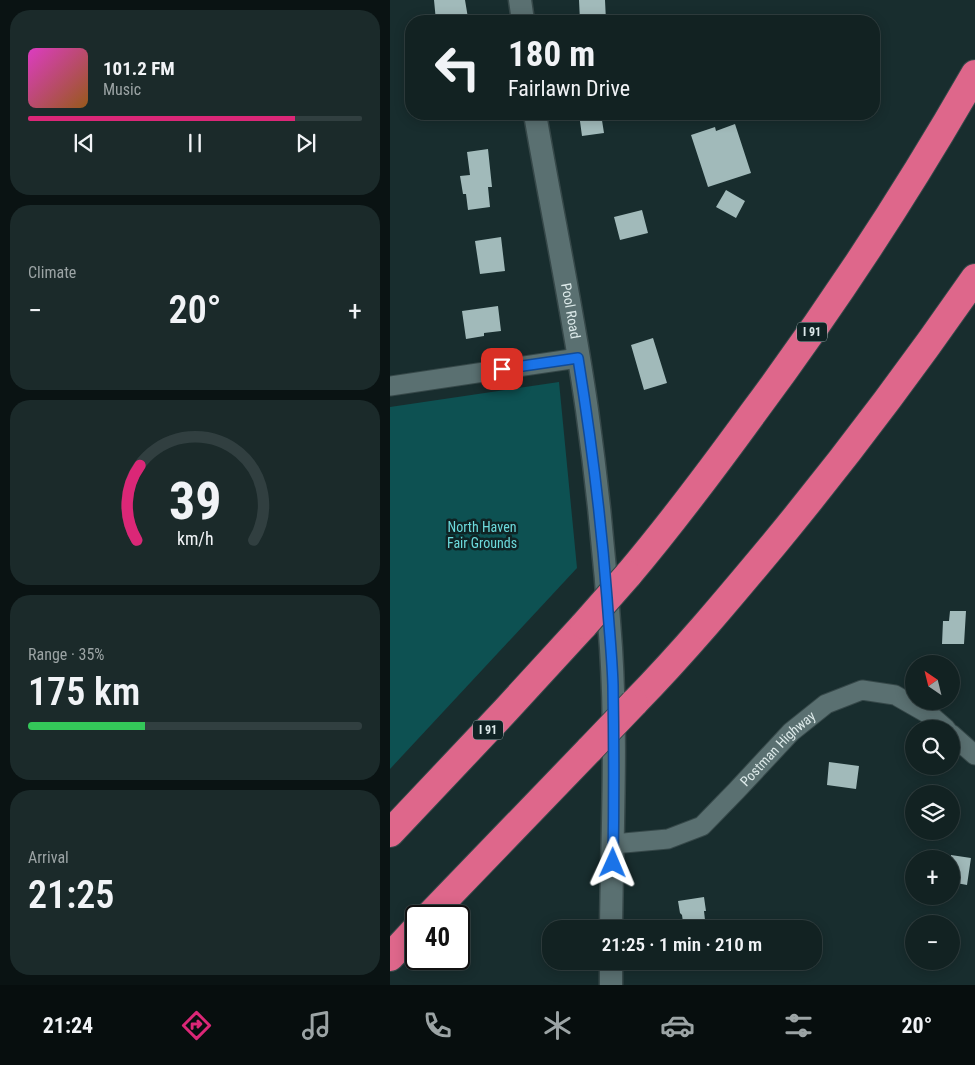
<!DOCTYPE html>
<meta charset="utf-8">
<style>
body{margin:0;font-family:"Roboto Condensed",sans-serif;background:#1b2a2a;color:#f1f3f6;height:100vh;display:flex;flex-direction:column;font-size:19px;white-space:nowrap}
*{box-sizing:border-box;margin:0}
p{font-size:16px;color:#9ca4a5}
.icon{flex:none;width:28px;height:28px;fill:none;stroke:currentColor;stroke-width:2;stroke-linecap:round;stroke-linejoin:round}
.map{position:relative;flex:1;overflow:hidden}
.side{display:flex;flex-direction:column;gap:10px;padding:10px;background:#0a1313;width:390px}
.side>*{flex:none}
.banner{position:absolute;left:15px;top:15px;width:475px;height:105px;border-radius:20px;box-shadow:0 2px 12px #0003,0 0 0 1px #313f40;background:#122222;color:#f1f3f6;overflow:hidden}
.needle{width:32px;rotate:325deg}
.controls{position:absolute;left:515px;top:655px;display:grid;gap:10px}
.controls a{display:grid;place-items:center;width:55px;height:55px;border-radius:50%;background:#122222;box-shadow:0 2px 12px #0003,0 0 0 1px #313f40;font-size:25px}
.speed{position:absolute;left:15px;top:905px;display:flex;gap:10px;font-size:25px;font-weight:700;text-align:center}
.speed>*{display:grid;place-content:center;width:65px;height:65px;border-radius:50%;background:#122222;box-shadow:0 2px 12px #0003,0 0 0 1px #313f40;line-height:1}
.speed .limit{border:2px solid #111;border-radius:8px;background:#fff;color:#111}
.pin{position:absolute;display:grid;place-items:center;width:42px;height:42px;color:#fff;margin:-21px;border-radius:10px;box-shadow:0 2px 8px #0006}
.me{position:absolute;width:55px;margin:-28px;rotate:1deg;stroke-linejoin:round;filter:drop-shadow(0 0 4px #0008)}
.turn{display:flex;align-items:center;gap:18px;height:105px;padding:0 20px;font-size:22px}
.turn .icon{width:65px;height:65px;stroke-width:2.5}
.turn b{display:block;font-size:35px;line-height:42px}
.big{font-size:38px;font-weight:600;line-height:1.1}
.side .card{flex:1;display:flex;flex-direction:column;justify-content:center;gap:8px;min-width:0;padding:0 18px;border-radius:20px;background:#1b2a2a}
.side .dial{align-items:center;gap:0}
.dial svg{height:130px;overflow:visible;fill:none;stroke:#313f40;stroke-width:7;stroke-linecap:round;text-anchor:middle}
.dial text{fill:#f1f3f6;stroke:none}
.song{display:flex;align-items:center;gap:15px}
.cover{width:60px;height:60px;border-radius:8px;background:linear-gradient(135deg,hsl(310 70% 55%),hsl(30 70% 35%))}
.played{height:5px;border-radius:2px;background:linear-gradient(90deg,#db2777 80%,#313f40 80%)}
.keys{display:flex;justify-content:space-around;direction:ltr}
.heat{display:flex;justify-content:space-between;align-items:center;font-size:28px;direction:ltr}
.charge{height:8px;border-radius:4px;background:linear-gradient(90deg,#34c759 35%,#313f40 0)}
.trip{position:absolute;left:152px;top:920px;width:280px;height:50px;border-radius:20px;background:#122222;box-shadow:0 2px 12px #0003,0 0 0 1px #313f40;font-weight:600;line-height:50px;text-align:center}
.tabs{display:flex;height:80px;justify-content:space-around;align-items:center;background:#070e0e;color:#9ca4a5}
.tabs .icon{width:35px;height:35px}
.tabs .current{color:#db2777}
.tabs b{font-size:22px;color:#f1f3f6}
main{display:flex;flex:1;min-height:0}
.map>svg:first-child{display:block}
</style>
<main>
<section class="side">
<div class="card">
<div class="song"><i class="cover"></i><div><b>101.2 FM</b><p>Music</p></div></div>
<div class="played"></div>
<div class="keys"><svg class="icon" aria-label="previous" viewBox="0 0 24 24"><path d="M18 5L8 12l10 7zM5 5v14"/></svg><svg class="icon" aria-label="pause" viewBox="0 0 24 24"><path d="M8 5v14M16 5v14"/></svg><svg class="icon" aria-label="next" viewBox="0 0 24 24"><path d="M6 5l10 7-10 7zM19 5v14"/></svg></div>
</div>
<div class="card"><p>Climate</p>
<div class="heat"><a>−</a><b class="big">20°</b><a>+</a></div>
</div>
<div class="card dial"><svg viewBox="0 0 100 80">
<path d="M14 69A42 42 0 1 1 86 69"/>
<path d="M14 69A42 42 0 0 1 16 23" stroke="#db2777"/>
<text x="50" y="56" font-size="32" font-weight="700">39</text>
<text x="50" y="72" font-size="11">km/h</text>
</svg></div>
<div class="card"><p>Range · 35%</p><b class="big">175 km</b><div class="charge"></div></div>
<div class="card"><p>Arrival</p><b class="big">21:25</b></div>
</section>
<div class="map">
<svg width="585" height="985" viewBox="0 0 585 985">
<rect width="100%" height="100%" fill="#182d2e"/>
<path fill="#0d5152" d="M169,382L187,568L0,769V407Z"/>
<path fill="#a1baba" d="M44,0H75L78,18L46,21Z
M189,0H215L216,21H190Z
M189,114H211L214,133L192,136Z
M345,124L361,173L318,187L301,135L325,127L326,131Z
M98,149L102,187H98L100,207L78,210L76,194H73L70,176L80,175L77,152Z
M336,190L355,201L346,218L326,207Z
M252,210L258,233L230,240L224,217Z
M111,237L115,271L90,274L85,241Z
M108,306L111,331L94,333V336L76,339L72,311Z
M263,338L277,383L254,390L241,345Z
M560,611H576L574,644H552L553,621H559Z
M439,762L469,766L466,789L437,785Z
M561,855L581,858L577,885L561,882Z
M314,897L316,911H314L316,929H294L292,915L290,913L288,901Z"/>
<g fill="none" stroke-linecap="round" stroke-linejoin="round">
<g stroke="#364849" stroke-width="21">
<g id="minor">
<path d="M0,386L188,358"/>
<path d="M561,734L585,755"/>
<path id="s1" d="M223,844L278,839L312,826L347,790L401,732L436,704L472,690L505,695L540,715L556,729"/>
</g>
</g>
<g stroke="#364849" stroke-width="25">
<g id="tertiary">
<path d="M130,0L133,21"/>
<path id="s2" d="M145,114C162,213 183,311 197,410C208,489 216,569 221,648C227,742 222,835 221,929"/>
<path d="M221,961V985"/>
</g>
</g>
<g stroke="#364849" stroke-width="30">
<path id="motorway" d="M238,575C282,523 323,468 363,413C444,304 518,191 585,74
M244,703C294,652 339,598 384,544C455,458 522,369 585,278
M0,833L116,710L194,625
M39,916L200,749
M0,957L26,929"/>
</g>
<use href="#minor" stroke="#5a7071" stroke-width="19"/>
<use href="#tertiary" stroke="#5a7071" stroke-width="22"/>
<use href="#motorway" stroke="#de678b" stroke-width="28"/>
<g stroke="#364849" stroke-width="30" stroke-linecap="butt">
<path id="motorway-bridge" d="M194,625L238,575
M200,749L244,703"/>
</g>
<use href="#motorway-bridge" stroke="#de678b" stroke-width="28"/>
</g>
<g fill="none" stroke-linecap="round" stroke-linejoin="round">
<g stroke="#114b97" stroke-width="12">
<path id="route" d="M112,369L188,358C201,438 211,518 217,598C219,627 222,656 223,685C224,745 224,804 223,863"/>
</g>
<use href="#route" stroke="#1a73e8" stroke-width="9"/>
</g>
<g text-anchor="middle" stroke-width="5" stroke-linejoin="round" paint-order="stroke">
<g fill="#0f2324" stroke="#9eaeae" stroke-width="1">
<rect x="407" y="322.5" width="30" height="19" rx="4"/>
<rect x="83" y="720.5" width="30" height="19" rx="4"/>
</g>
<g font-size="12" font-weight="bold" fill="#dce9e9">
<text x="422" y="336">I 91</text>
<text x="98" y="734">I 91</text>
</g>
<g font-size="14" fill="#dce9e9" stroke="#0f2324">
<text dy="5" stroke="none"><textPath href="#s2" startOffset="200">Pool Road</textPath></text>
<text dy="5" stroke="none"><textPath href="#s1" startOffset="200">Postman Highway</textPath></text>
</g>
<g font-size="14" fill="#6cdadc" stroke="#0f2324">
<text x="92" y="532">North Haven<tspan x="92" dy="16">Fair Grounds</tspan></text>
</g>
</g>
</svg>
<div class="controls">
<a><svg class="needle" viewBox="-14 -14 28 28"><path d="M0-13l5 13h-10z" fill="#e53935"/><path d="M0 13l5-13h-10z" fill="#9ca4a5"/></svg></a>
<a><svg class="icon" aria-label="search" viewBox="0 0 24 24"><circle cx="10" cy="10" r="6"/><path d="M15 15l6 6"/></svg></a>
<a><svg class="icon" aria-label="layers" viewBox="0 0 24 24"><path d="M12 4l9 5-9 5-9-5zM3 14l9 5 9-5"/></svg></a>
<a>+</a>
<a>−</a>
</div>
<div class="speed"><div class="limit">40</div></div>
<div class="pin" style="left:112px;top:369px;background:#d93025"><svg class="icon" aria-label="arrive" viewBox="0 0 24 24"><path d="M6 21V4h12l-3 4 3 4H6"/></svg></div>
<svg class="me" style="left:223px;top:863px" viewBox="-20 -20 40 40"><path d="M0-17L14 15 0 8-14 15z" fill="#1a73e8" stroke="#fff" stroke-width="4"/></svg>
<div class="trip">21:25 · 1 min · 210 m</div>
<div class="banner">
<div class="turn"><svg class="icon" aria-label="left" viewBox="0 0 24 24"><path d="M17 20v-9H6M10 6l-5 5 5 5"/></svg><div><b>180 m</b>Fairlawn Drive</div></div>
</div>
</div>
</main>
<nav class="tabs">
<b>21:24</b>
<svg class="icon current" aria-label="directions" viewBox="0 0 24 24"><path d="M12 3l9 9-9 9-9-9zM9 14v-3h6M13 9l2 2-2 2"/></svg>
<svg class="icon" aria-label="music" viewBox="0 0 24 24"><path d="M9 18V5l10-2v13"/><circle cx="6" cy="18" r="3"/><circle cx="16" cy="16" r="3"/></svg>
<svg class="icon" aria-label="phone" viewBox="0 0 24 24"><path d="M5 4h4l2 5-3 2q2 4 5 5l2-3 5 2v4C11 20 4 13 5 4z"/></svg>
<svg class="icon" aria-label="climate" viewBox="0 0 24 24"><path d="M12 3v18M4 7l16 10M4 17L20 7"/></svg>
<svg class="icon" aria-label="car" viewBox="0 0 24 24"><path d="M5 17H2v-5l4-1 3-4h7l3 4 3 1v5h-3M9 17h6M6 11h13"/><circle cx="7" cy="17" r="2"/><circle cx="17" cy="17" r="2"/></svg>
<svg class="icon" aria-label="filters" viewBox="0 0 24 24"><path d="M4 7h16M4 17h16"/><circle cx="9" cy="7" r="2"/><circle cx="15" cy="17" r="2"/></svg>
<b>20°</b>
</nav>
